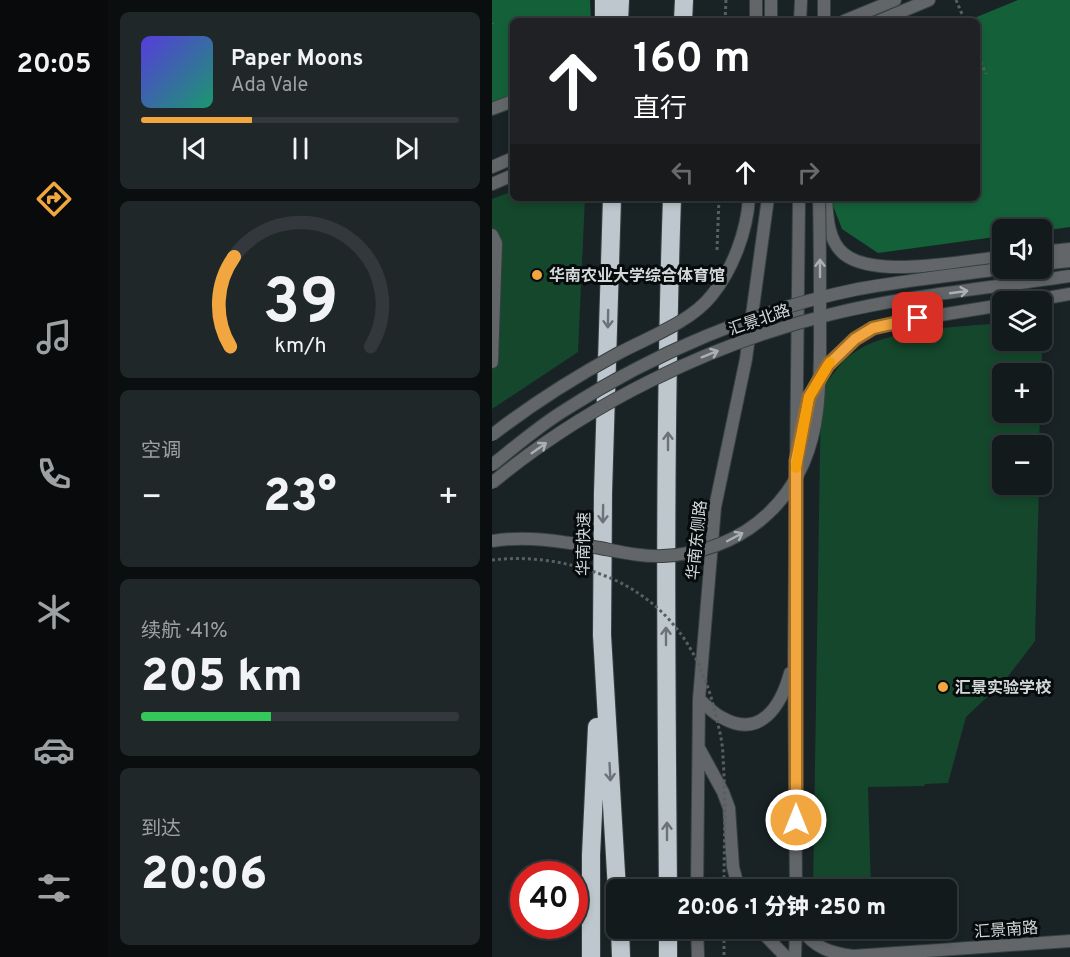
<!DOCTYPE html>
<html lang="zh">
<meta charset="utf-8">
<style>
body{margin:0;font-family:Overpass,"Noto Sans SC",sans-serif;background:#202729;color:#f1f3f6;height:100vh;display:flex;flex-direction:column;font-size:22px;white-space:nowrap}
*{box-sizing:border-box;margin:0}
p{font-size:20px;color:#9da1a3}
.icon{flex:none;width:33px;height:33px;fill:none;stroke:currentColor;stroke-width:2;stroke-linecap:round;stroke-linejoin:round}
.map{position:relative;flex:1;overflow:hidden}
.panel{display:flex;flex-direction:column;gap:12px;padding:12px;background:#0a0e0f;width:384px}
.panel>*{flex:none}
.banner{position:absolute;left:18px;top:18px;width:470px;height:183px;border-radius:9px;box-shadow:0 3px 9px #0003,0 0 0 2px #32383b;background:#202124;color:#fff;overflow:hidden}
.fabs{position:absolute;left:500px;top:219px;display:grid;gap:12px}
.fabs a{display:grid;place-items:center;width:60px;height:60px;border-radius:9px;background:#131a1c;box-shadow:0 3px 9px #0003,0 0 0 2px #32383b;font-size:30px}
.speed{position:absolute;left:18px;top:861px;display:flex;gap:12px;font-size:30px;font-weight:700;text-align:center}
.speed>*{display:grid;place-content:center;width:78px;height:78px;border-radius:50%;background:#131a1c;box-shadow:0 3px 9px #0003,0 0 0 2px #32383b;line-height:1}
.speed .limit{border:9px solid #d22;background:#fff;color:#111}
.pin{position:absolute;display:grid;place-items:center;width:51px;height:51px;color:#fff;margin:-26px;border-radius:12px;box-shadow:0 3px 9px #0006}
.me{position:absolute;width:66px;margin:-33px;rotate:0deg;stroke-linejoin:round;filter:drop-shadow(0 0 4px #0008)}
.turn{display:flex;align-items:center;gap:21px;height:126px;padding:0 24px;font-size:27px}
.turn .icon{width:78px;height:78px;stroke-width:2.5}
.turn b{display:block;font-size:42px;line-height:51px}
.lanes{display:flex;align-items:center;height:57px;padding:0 24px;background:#0003;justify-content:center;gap:30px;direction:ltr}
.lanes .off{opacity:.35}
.big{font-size:45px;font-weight:800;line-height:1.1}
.panel .card{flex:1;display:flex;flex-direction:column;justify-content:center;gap:9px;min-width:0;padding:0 21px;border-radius:9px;background:#202729}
.panel .dial{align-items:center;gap:0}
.dial svg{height:156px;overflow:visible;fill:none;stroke:#32383b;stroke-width:7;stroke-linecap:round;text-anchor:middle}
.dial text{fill:#f1f3f6;stroke:none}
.song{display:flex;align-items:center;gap:18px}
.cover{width:72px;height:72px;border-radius:9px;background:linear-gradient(135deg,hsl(250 70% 55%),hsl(160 70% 35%))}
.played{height:6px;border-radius:3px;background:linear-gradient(90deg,#f1a63f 35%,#32383b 35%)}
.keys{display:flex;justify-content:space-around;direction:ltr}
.heat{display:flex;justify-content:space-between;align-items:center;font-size:33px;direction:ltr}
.charge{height:9px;border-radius:4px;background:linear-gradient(90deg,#34c759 41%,#32383b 0)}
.trip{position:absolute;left:114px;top:879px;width:351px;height:60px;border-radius:9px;background:#131a1c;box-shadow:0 3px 9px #0003,0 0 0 2px #32383b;font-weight:800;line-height:60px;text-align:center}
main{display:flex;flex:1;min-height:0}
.dock{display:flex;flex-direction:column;width:108px;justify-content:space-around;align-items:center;background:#080a0b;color:#9da1a3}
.dock .icon{width:42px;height:42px}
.dock .current{color:#f1a63f}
.dock b{font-size:27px;color:#f1f3f6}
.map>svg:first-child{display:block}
</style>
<main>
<nav class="dock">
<b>20:05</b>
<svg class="icon current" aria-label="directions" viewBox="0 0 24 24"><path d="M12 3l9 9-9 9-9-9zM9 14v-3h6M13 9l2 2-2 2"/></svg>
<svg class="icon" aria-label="music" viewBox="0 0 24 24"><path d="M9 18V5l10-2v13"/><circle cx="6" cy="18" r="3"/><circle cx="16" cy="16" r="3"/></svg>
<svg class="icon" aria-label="phone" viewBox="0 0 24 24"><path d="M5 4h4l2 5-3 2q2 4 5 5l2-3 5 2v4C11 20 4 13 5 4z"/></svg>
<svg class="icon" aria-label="climate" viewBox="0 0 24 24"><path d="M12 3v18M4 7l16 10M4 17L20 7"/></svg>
<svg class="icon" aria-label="car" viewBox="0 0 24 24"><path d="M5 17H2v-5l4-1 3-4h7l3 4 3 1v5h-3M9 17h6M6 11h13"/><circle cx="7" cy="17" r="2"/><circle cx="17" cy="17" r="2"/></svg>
<svg class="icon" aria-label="filters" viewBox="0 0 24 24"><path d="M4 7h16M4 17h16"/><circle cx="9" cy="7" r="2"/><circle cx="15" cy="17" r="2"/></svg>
</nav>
<section class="panel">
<div class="card">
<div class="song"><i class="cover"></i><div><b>Paper Moons</b><p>Ada Vale</p></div></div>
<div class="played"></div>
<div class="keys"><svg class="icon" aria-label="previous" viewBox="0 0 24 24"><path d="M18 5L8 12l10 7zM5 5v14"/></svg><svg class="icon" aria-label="pause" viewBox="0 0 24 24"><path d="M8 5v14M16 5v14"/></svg><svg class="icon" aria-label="next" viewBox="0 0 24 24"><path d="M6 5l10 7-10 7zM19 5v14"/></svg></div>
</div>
<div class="card dial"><svg viewBox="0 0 100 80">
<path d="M14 69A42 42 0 1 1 86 69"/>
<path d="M14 69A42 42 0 0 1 16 23" stroke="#f1a63f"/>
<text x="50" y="56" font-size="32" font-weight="700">39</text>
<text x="50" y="72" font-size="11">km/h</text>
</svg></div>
<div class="card"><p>空调</p>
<div class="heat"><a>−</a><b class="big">23°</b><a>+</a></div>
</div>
<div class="card"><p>续航 · 41%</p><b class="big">205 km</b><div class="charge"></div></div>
<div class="card"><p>到达</p><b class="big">20:06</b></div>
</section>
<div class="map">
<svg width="578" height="957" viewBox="0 0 578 957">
<rect width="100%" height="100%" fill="#192325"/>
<path fill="#14472b" d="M21,191V198H93L86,352L0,409V199Z
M510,323V340L538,341L550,354L549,376V374H510V412L548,413L547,445L510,446V484L547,485L543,641L514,679L474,717L456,783L433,784L432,786L376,787L379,889L321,890L329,389C339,378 348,362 360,354C394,328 468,327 510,323Z"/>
<path fill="#146139" d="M0,0H98L99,21H21V98L0,107Z
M526,0H578V227L549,231V230H510V236L386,253L350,229L338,198H484V21H475Z"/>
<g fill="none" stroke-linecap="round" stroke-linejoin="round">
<g stroke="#374042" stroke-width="14">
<path id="minor" d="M352,21L403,0
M387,21L437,0
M0,109L21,101
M0,167L21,158
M0,184L21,175
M0,235L4,243L0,362"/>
</g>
<g stroke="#374042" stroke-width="14">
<path id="tertiary" d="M264,0V21
M332,0V21
M279,21V0
M308,21L309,0
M334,198C335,216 336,241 352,254C383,279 471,261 510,257
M549,252L578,249
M549,264L578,261
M532,302L578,294
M310,434L317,397L327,378L336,365L363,339L381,328L405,322L510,305
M207,699C214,705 221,713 229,717C268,740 289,706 298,673
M207,748L231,792L237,808L241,867L247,890
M205,890L207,699L223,507L254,359L276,198
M304,890L302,658L307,198
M205,928L206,957
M266,928L294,957
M309,928C322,948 339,953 361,956L578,941
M303,957L304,928"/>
</g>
<g stroke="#374042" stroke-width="20">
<path id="motorway" d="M112,0V21
M127,21L128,0
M191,21L192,0
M120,198L111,493L110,635L125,890
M176,890C174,659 172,428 180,198
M128,928L129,957
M176,928V957
M99,957V855L105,727"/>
</g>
<path stroke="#575f61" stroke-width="3" stroke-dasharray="3 3" stroke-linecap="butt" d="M464,0L473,21
M233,21L234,0
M0,23V24
M484,51L494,74
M225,250L227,198
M232,928V957"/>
<use href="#minor" stroke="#626669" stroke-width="12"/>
<use href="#tertiary" stroke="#626669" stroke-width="12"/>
<use href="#motorway" stroke="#bec7ce" stroke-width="18"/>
<g stroke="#374042" stroke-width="14" stroke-linecap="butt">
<path id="tertiary-bridge" d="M0,435C40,404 83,377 127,353C157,337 199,322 220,295C241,269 255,231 257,198
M0,465C24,446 47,426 73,410C162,353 263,310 366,289C416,280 466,275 515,268
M0,483C95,404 220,343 340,314C417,295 499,288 578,276
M0,541C36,535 73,542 108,548C129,552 150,557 171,556C256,551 315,496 325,411C329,378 328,345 328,312C328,274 328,236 327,198"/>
</g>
<path stroke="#575f61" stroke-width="3" stroke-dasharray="3 3" stroke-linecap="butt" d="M0,560C42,555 86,563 125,581C182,609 210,656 224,716C227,729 231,743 231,757C234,801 232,845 232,890"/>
<use href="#tertiary-bridge" stroke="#626669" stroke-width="12"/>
</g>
<defs><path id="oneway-shaft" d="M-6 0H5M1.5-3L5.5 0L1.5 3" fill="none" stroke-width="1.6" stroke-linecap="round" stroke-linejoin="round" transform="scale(1.5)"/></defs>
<g stroke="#abb1b3">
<use href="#oneway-shaft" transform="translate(328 268) rotate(-90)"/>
<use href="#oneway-shaft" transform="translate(467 292) rotate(-8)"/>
<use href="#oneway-shaft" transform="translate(218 354) rotate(-22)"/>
<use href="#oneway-shaft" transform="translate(47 448) rotate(-35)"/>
<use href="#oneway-shaft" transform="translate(243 537) rotate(-28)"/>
</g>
<g stroke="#6c7277">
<use href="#oneway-shaft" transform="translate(116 319) rotate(91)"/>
<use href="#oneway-shaft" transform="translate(176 441) rotate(-90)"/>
<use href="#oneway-shaft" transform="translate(111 514) rotate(91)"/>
<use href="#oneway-shaft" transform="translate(174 636) rotate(-90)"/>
<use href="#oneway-shaft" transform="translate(118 772) rotate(87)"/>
<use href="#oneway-shaft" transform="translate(175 831) rotate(-90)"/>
</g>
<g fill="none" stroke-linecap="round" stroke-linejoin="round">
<g stroke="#9d6c29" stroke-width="15">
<path id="route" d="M304,820V461L317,397L336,365L363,339L381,328L426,318"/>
</g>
<use href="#route" stroke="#f1a63f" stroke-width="10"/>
<path stroke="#f59e0b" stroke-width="10" d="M304,468L317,397L338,362"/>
</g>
<g fill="#f1a63f" stroke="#070b0c" stroke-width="2">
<circle cx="45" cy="275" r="6"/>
<circle cx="451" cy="687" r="6"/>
</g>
<g text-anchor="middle" stroke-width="6" stroke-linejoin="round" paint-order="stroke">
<g font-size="16" font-weight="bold" fill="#d3d9db" stroke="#070b0c" text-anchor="start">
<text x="57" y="281">华南农业大学综合体育馆</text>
<text x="463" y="693">汇景实验学校</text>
</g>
<g font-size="16" fill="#d3d9db" stroke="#070b0c">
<text transform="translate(267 319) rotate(-19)" y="6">汇景北路</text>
<text transform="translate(204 540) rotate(-84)" y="6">华南东侧路</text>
<text transform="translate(91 544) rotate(-89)" y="6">华南快速</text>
<text transform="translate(514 929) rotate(-4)" y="6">汇景南路</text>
</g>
</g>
</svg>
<div class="fabs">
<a><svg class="icon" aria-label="sound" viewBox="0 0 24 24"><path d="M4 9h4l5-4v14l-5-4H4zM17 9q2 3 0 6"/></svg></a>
<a><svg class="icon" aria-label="layers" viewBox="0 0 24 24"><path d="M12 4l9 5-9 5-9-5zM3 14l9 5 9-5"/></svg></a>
<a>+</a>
<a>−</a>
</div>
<div class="speed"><div class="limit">40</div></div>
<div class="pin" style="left:426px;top:318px;background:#d93025"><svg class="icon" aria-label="arrive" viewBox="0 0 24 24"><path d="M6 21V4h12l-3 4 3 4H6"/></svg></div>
<svg class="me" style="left:304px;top:820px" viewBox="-20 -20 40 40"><circle r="17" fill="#f1a63f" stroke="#fff" stroke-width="3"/><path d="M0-11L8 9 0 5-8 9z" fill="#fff"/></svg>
<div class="trip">20:06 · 1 分钟 · 250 m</div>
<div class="banner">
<div class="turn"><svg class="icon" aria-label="ahead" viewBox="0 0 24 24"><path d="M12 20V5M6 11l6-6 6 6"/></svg><div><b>160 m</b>直行</div></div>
<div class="lanes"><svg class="icon off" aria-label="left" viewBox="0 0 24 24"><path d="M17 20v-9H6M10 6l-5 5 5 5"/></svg><svg class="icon" aria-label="ahead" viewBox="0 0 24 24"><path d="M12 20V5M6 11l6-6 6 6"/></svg><svg class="icon off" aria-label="right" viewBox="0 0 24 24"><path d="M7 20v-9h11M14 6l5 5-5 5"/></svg></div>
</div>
</div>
</main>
